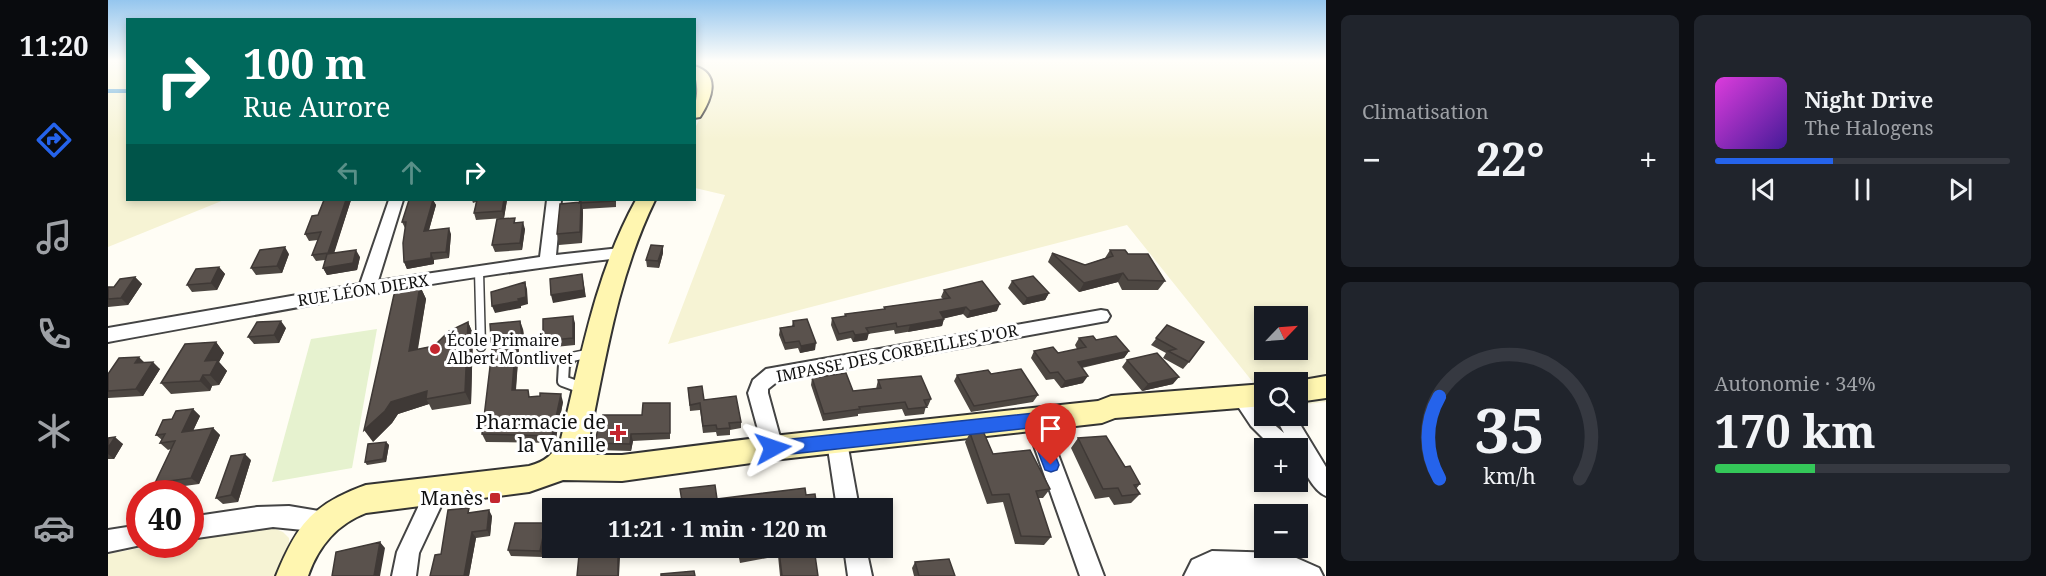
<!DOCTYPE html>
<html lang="fr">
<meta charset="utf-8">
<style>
body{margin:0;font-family:"Noto Serif",serif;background:#20242c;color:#f1f3f6;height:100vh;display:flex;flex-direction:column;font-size:22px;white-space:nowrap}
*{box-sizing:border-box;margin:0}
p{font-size:20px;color:#9ea1a6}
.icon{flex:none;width:33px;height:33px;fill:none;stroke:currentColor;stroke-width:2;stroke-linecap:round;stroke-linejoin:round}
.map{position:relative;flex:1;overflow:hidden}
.sheet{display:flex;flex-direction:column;gap:15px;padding:15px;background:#0d0f14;width:720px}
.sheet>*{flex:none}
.top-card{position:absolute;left:18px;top:18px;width:570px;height:183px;border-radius:0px;box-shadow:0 3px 9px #0003;background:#00695c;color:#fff;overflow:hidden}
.needle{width:39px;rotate:65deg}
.fabs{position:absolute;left:1146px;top:306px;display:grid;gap:12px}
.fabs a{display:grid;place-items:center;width:54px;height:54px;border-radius:0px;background:#171b24;box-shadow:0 3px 9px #0003;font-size:30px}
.speed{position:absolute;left:18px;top:480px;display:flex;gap:12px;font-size:30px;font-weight:700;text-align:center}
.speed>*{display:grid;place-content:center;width:78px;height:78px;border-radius:50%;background:#171b24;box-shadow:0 3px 9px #0003;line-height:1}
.speed .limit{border:9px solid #d22;background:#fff;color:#111}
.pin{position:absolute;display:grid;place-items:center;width:51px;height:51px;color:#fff;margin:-62px -26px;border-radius:50% 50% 50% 0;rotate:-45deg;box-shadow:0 0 6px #0007}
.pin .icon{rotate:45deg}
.me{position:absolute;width:66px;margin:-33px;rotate:85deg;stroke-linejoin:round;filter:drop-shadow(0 0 4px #0008)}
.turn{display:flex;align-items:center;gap:21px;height:126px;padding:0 18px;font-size:27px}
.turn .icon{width:78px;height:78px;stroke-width:2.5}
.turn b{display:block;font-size:42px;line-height:51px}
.lanes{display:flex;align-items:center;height:57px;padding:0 18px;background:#0003;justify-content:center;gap:30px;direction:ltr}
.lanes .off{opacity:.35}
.big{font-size:45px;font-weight:700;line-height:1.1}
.sheet .card{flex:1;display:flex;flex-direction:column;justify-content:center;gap:9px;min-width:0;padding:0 21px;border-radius:9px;background:#20242c}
.sheet .dial{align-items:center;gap:0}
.dial svg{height:156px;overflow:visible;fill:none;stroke:#363941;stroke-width:7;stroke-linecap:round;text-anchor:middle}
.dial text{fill:#f1f3f6;stroke:none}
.song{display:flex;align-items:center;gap:18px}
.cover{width:72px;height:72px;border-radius:9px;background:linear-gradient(135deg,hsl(300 70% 55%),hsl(260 70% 35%))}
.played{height:6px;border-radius:3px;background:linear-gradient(90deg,#2563eb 40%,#363941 40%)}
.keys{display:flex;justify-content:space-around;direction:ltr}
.heat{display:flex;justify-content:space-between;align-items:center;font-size:33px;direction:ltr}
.charge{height:9px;border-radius:4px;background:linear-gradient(90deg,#34c759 34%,#363941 0)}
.sheet .tiles{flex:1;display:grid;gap:15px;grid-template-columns:repeat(2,1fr)}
.trip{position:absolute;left:434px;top:498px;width:351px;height:60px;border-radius:0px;background:#171b24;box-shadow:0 3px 9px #0003;font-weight:700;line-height:60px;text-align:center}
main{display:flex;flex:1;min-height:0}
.tab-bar{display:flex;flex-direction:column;width:108px;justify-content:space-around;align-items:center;background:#090b0e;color:#9ea1a6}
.tab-bar .icon{width:42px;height:42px}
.tab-bar .active{color:#2563eb}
.tab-bar b{font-size:27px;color:#f1f3f6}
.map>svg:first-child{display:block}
</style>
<main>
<nav class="tab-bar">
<b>11:20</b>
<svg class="icon active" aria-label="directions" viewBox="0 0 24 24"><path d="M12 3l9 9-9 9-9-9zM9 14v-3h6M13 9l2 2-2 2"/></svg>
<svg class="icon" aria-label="music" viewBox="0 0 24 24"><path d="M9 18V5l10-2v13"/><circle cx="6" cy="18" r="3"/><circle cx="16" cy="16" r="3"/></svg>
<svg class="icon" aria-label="phone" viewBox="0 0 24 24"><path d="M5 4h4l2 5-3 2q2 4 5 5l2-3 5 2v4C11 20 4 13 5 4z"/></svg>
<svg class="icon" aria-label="climate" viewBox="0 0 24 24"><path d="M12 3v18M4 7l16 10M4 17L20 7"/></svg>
<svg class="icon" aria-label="car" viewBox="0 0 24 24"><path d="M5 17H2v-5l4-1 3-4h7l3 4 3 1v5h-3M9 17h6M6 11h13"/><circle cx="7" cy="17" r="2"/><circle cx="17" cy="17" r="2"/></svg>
</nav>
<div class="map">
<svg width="1218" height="576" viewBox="0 0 1218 576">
<rect width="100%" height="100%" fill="#fffdf5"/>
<path fill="#f6f3d4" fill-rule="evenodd" d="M0,60H19L20,200H116L0,247Z
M587,60H1218V402L1190,405V382H1156V396L1019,225L560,344L617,195L587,188V128L594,114H587ZM1156,316H1190V350H1156Z
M165,528L175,532L181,538V550L171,576H0V554L47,545L82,544L83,539Z"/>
<path fill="#e6f2cf" d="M269,329L244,468L164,482L203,339Z"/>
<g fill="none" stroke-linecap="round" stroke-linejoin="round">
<path stroke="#3f96cf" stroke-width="4" d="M0,91H20"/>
<g stroke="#444" stroke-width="11">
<path id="lane-far1" d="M371,271L373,347
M460,360L464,357L483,353"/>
</g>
<g stroke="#444" stroke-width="14">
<path id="lane" d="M462,359L456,364L455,381L474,388"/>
</g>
<g stroke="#444" stroke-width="4">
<path id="street" d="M281,200H295L270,281L432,257L439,200H453L448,255L512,248L518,249L520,253L518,257L512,258C340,277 170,311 0,342V328L252,284Z
M993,310L999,311L1002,316L999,321L993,322L670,381L660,389V393L675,448L672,454L665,457L658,454L655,448L640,393L645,380L658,369Z
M1135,391L1142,393L1156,416L1176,433L1167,416H1187L1218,467V496C1205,491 1190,463 1190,448H1165L1143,426L1125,399L1128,393Z
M927,412L934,414L937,420L996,576H972L917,420L920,414Z
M729,433L736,436L739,442L751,508H729L719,442L722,436Z
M329,481L337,484L340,491L311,553L308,576H284L289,552L321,484Z
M181,506L223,513L226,521L223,529L215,532L165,527L82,539V517L149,507Z
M32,525V544H38L0,552V530Z
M736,548H758L764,576H740Z
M1104,551L1177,553L1211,568L1215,576H1076L1084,560Z"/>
</g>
<g stroke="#333" stroke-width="4">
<path id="secondary" d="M586,66C614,74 603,100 592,117L586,118C586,108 590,95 589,87C589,80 586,74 586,66Z
M528,200H547C510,276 498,357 481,439L474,455H514L665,436L990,401L1003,396L1156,384V406L1007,418L994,423L665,460L514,481L455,480L421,492L258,513C229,524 210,547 200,576H168C189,524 205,504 258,485L421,466C437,462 446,454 453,439C473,357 487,274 528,200Z
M1218,376V398L1190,402V382H1184Z"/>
</g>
<use href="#lane-far1" stroke="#fff" stroke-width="8"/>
<use href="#lane" stroke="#fff" stroke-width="10"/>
<use href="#street" fill="#fff" fill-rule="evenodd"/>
<use href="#secondary" fill="#fff6b0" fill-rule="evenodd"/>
</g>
<path fill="#4d4742" d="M216,200H243L226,252L252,257L249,270L219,275L215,268L217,260L208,261L204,255L210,240L201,241L197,234L210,215Z
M313,200H325L328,205L321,230L343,234L341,258L326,260V264L299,269L296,262L297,228L294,222Z
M364,200H399L396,218L368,220L366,213L368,202L365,203Z
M508,200V207L475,209L474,243L451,245L449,234L452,204Z
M408,222L417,229L414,250L387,252L384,245Z
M555,246V253L551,268L539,267L538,260Z
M1002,250L1020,254L1057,281L1050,290H1014L1010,282L971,292L940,262L944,253L977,265L997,258Z
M181,254L174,273L148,275L143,268Z
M111,267L117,274L109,290L84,292L79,285Z
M27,277L34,284L20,305L0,307V287H6Z
M904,281L941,293L937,300L915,305L900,288Z
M312,286L318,299L310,349L326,346L360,322L365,334L363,404L324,410L321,404L290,414L284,423L265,442Z
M836,290L889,311L859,318L855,314L836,318L834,326L787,334L786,330L760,334L759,340L745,342L743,338L729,341L723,325L724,318L736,317L737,314L776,309V307L835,299L833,297Z
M685,321L707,350L692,353L690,348L677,350L671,335L672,328L684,326Z
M467,323V345L437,348L435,341Z
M1059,325L1081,362L1075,369L1055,358L1058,353L1043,345Z
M178,328L171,343L146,344L140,337Z
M415,329L417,346L411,347L408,390L422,397L455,402L447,443L378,442L374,434Z
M971,338L988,340L1021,351L1016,358L974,368L975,383L953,388L946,379L938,380L923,358L926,351L950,353L969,349L967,345Z
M108,342L116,353L111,362L119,371L111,385L104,386L102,391L63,394L53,383Z
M1019,360L1065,384L1034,391L1014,367Z
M37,363L52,369L35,396L0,398V374Z
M883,374L930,395L925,402L863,412L846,381L849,375Z
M704,378L745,391L768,389L770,380L823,399L820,406H818L816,414L797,416L794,409L750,414V416L715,421L703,385Z
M580,388L596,400L633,422V428L622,430V435L609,436L608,432L595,433L592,410L582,411Z
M562,403V439L525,441L523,451L489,450L487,443L534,415Z
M85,409L92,416L85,431L105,428L112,435L91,484L55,489L47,483L63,449L60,450L52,443L54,440L48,435L64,419Z
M862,433L885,454L942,489L935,498H930L943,537L936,545L907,544L895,502L879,504L857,442Z
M0,438L15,444L6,459H0Z
M970,438L1017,467L1032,484L1028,489L1032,494L1023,503L1006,505L1001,497L987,499L963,448Z
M278,442L281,445L278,462L259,465L257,462Z
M143,460L130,502L115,504L108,498Z
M363,512L384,516L382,536L368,538L361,576H322L333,554Z
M438,523L441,529L435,557L403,556L400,550Z
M629,548H706L710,576H672L670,556L632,563Z
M807,562L847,576H806L804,568Z"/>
<path fill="#3f3936" d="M238,200H243L224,260L220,253Z
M325,200L328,205L319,237L316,231Z
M396,200H399L396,218L394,211Z
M473,202L475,213L474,243L472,232Z
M415,222L417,229L414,250L412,243Z
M341,228L343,234L341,258L338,252Z
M555,246V253L551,268L550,261Z
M177,247L181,254L174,273L169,266Z
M248,250L252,257L249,270L219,275L215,268Z
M323,253L326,260V264L299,269L296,262Z
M111,267L117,274L109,290L103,283Z
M1015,273L1010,282L971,292L976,283Z
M474,274L478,297L445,303L443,295Z
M27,277L34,284L20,305L13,298Z
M417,282L419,289L420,304L413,306V308L387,313L384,306L410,299Z
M312,286L318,299L307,363L301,351Z
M941,293L937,300L915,305L919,298Z
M892,304L889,311L859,318L862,311Z
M858,307L855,314L830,320L832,312Z
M465,316L467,323V345L465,338Z
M836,319L834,326L800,332L802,325Z
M173,321L178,328L171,343L166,335Z
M412,321L415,329L417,346L411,347L407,398L404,390L408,339Z
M360,322L365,334L363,404L357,392Z
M761,333L759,340L745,342L747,335Z
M108,342L116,353L111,362L119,371L111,385L102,375L97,361Z
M708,343L707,350L692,353L693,346Z
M1021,351L1016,358L965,369L970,362Z
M31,357L38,364L27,363Z
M45,362L52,369L35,396L28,389Z
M95,375L104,386L102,391L92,381Z
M980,376L975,383L953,388L957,381Z
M1071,377L1065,384L1034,391L1040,384Z
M319,391L318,399L321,404L290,414L284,423L265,442L256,430L283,402Z
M453,394L455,402L447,443L444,436Z
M85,409L92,416L81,439L74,432Z
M105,428L112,435L91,484L83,478Z
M523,434L525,441L523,451L522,444Z
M7,437L15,444L6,459L0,454V448Z
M278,442L281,445L278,462L275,459Z
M137,454L143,460L130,502L123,495Z
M381,510L384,516L382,536L379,530Z
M438,523L441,529L435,557L432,551Z
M364,532L368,538L361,576H356Z
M272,542L277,548L272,576H266Z
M510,552L512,558L511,576H510Z"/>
<path fill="#5a524d" stroke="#3f3936" stroke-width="1.5" d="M216,200H238L220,253L204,255L213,232L197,234L204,216L210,215Z
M301,200H325L316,231L341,228L338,252L323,253V258L296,262L295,243L298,222H294Z
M369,200H396L394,211L366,213Z
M472,200H507V201L471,203Z
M473,202L472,232L449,234L452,204Z
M407,218L406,223L415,222L412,243L384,245L389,219Z
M543,245L555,246L550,261L538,260Z
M177,247L169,266L143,268L152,250Z
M248,250L245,263L215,268L219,254Z
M1002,250H1017L1020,254H1040L1057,281L1020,280L1015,273L976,283L944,253L977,265L1005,256Z
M111,267L103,283L79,285L88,269Z
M474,274L476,290L443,295L442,279Z
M925,276L941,293L919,298L904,281Z
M27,277L13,298L0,299V287H6L12,279Z
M874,281L892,304L862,311L858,307L832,312L836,319L802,325L789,327L788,323L758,328L761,333L747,335L745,331L731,334L724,318L738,316L737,314L777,309L776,307L842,298L836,290Z
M417,282L418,297L410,299L411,301L384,306L383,292Z
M312,286L301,351L326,346L341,331L360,322L357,392L318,399L319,391L283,402L277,411L256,430L287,290Z
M465,316V338L435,341V319Z
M699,319L708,343L693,346L691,341L677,343L672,328L686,326L685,321Z
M173,321L166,335L140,337L149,322Z
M412,321L414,337L408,339L404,390H420L421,397L432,396V393L453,394L444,436L374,434L384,350L382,324Z
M1059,325L1096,342L1081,362L1060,351L1068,349L1048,338Z
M985,336L988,340L1008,336L1021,351L970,362L980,376L957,381L950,372L942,373L926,351L945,347L950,353L978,347L971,338Z
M108,342L97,361L110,360L102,375H95L92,381L53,383L77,344Z
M1049,353L1071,377L1040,384L1019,360Z
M31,357L27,363L45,362L28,389L0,391V374L11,358Z
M913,369L930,395L866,406L849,375L880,370L883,374Z
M738,373L745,391L773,388L770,380L813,376L823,399L816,400L819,407L800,409L797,402L751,407L752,409L716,414L704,378Z
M594,386L596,400L628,396L633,422L621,423L622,428L609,429L608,425L595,426L592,403L582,405L580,388Z
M535,403H562V433L523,434L522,444L487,443L492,418H495V415H534Z
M85,409L74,432L105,428L83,478L47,483L67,441L52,443L57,434L48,435L55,420L64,419L68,411Z
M875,431L885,454L922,450L942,489L928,491L943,537L913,536L901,494L884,495L862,433Z
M998,436L1017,467L1022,466L1032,484L1026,485L1032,494L1014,496L1010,488L995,489L970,438Z
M7,437L0,448V438Z
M278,442L275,459L257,462L260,444Z
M137,454L123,495L108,498L123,456Z
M607,485L609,499L697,488L698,495L707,494L709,508H575L572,489Z
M361,508L360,513L381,510L379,530L364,532L356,576H322L327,555L333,554L340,510Z
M407,523H438L432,551L400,550Z
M272,542L266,576H224L228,552Z
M630,548H706L710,576H674L671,551L632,557Z
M510,552V576H469L471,555Z
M841,559L847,576H811L807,562Z
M586,571L587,576H553V574Z"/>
<linearGradient id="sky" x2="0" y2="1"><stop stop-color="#95c6ee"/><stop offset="0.43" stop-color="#fffefa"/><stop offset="1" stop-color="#fffefa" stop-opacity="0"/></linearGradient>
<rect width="1218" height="141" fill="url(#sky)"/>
<path fill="#2563eb" stroke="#184099" stroke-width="1.5" d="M927,413L932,415L951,465L949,470L943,472L937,470L921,428L665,456L659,453L657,448L659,443L665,441Z"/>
<g fill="#c4262e" stroke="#fff" stroke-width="2">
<circle cx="327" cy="349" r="6"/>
<path d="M507 424h6v6h6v6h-6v6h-6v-6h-6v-6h6z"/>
<rect x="381" y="492" width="12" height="12" rx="3"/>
</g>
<g text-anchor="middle" stroke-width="6" stroke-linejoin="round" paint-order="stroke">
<g font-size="16" fill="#111" stroke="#fff">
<text transform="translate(255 290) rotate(-9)" y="6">RUE LÉON DIERX</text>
<text transform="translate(789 353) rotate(-11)" y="6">IMPASSE DES CORBEILLES D'OR</text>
</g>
<g font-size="16" fill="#111" stroke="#fff" text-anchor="start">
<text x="339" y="346">École Primaire<tspan x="339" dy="18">Albert Montlivet</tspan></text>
</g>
<g font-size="20" fill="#111" stroke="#fff" text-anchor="end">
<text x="498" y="429">Pharmacie de<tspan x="498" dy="23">la Vanille</tspan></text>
<text x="375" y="505">Manès</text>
</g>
</g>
</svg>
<div class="fabs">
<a><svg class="needle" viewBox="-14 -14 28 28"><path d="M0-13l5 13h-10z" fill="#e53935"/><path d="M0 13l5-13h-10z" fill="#9ea1a6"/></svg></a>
<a><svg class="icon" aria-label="search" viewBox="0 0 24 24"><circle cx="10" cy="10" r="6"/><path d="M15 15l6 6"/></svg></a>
<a>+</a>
<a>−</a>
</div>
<div class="speed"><div class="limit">40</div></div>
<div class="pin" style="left:943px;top:465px;background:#d93025"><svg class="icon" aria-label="arrive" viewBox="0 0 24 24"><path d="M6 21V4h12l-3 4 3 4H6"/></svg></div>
<svg class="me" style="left:665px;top:448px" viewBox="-20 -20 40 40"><path d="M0-17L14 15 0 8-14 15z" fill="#2563eb" stroke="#fff" stroke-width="4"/></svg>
<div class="trip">11:21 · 1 min · 120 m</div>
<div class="top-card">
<div class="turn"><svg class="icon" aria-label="right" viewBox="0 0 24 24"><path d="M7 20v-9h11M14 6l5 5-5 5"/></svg><div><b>100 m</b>Rue Aurore</div></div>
<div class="lanes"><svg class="icon off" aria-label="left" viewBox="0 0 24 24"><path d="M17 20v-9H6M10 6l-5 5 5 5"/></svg><svg class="icon off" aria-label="ahead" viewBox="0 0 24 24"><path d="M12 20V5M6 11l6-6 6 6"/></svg><svg class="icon" aria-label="right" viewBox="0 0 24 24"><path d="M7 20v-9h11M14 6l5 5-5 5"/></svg></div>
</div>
</div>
<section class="sheet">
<div class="tiles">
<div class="card"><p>Climatisation</p>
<div class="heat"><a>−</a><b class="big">22°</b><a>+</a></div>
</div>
<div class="card">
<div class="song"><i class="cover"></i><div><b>Night Drive</b><p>The Halogens</p></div></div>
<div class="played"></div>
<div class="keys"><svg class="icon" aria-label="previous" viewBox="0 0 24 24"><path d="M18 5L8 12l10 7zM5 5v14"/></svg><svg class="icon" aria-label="pause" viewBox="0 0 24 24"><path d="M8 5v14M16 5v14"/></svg><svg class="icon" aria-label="next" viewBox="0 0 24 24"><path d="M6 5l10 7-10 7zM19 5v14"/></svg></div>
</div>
<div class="card dial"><svg viewBox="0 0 100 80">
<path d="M14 69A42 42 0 1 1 86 69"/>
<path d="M14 69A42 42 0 0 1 14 27" stroke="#2563eb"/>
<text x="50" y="56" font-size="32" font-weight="700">35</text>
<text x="50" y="72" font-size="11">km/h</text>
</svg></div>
<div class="card"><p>Autonomie · 34%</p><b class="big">170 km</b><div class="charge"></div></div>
</div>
</section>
</main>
